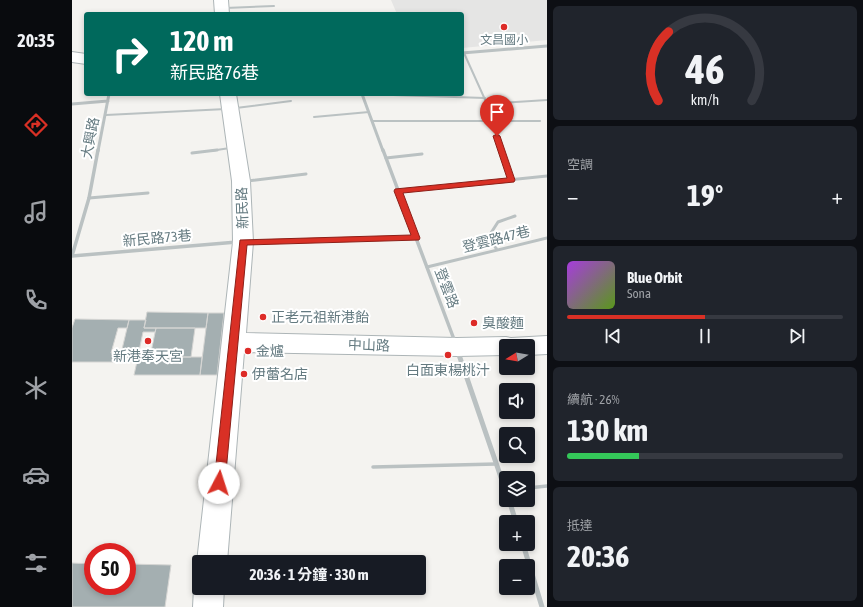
<!DOCTYPE html>
<html lang="zh-TW">
<meta charset="utf-8">
<style>
body{margin:0;font-family:"Asap Condensed","Noto Sans TC",sans-serif;background:#20242c;color:#f1f3f6;height:100vh;display:flex;flex-direction:column;font-size:15px;white-space:nowrap}
*{box-sizing:border-box;margin:0}
p{font-size:13px;color:#9ea1a6}
.icon{flex:none;width:22px;height:22px;fill:none;stroke:currentColor;stroke-width:2;stroke-linecap:round;stroke-linejoin:round}
.map{position:relative;flex:1;overflow:hidden}
.side{display:flex;flex-direction:column;gap:6px;padding:6px;background:#0d0f14;width:316px}
.side>*{flex:none}
.hud{position:absolute;left:12px;top:12px;width:380px;height:84px;border-radius:4px;box-shadow:0 2px 6px #0003;background:#00695c;color:#fff;overflow:hidden}
.needle{width:26px;rotate:259deg}
.buttons{position:absolute;left:427px;top:339px;display:grid;gap:8px}
.buttons a{display:grid;place-items:center;width:36px;height:36px;border-radius:4px;background:#171b24;box-shadow:0 2px 6px #0003;font-size:20px}
.speed{position:absolute;left:12px;top:543px;display:flex;gap:8px;font-size:20px;font-weight:700;text-align:center}
.speed>*{display:grid;place-content:center;width:52px;height:52px;border-radius:50%;background:#171b24;box-shadow:0 2px 6px #0003;line-height:1}
.speed .limit{border:6px solid #d22;background:#fff;color:#111}
.pin{position:absolute;display:grid;place-items:center;width:34px;height:34px;color:#fff;margin:-41px -17px;border-radius:50% 50% 50% 0;rotate:-45deg;box-shadow:0 0 4px #0007}
.pin .icon{rotate:45deg}
.me{position:absolute;width:44px;margin:-22px;rotate:5deg;stroke-linejoin:round;filter:drop-shadow(0 0 3px #0008)}
.turn{display:flex;align-items:center;gap:14px;height:84px;padding:0 20px;font-size:18px}
.turn .icon{width:52px;height:52px;stroke-width:2.5}
.turn b{display:block;font-size:28px;line-height:34px}
.big{font-size:30px;font-weight:700;line-height:1.1}
.side .tile{flex:1;display:flex;flex-direction:column;justify-content:center;gap:6px;min-width:0;padding:0 14px;border-radius:6px;background:#20242c}
.side .dial{align-items:center;gap:0}
.dial svg{height:104px;overflow:visible;fill:none;stroke:#363941;stroke-width:7;stroke-linecap:round;text-anchor:middle}
.dial text{fill:#f1f3f6;stroke:none}
.song{display:flex;align-items:center;gap:12px}
.cover{width:48px;height:48px;border-radius:6px;background:linear-gradient(135deg,hsl(280 70% 55%),hsl(90 70% 35%))}
.played{height:4px;border-radius:2px;background:linear-gradient(90deg,#d93025 50%,#363941 50%)}
.keys{display:flex;justify-content:space-around;direction:ltr}
.heat{display:flex;justify-content:space-between;align-items:center;font-size:22px;direction:ltr}
.charge{height:6px;border-radius:3px;background:linear-gradient(90deg,#34c759 26%,#363941 0)}
.trip{position:absolute;left:120px;top:555px;width:234px;height:40px;border-radius:4px;background:#171b24;box-shadow:0 2px 6px #0003;font-weight:700;line-height:40px;text-align:center}
main{display:flex;flex:1;min-height:0}
.tabs{display:flex;flex-direction:column;width:72px;justify-content:space-around;align-items:center;background:#090b0e;color:#9ea1a6}
.tabs .icon{width:28px;height:28px}
.tabs .active{color:#d93025}
.tabs b{font-size:18px;color:#f1f3f6}
.map>svg:first-child{display:block}
</style>
<main>
<nav class="tabs">
<b>20:35</b>
<svg class="icon active" aria-label="directions" viewBox="0 0 24 24"><path d="M12 3l9 9-9 9-9-9zM9 14v-3h6M13 9l2 2-2 2"/></svg>
<svg class="icon" aria-label="music" viewBox="0 0 24 24"><path d="M9 18V5l10-2v13"/><circle cx="6" cy="18" r="3"/><circle cx="16" cy="16" r="3"/></svg>
<svg class="icon" aria-label="phone" viewBox="0 0 24 24"><path d="M5 4h4l2 5-3 2q2 4 5 5l2-3 5 2v4C11 20 4 13 5 4z"/></svg>
<svg class="icon" aria-label="climate" viewBox="0 0 24 24"><path d="M12 3v18M4 7l16 10M4 17L20 7"/></svg>
<svg class="icon" aria-label="car" viewBox="0 0 24 24"><path d="M5 17H2v-5l4-1 3-4h7l3 4 3 1v5h-3M9 17h6M6 11h13"/><circle cx="7" cy="17" r="2"/><circle cx="17" cy="17" r="2"/></svg>
<svg class="icon" aria-label="filters" viewBox="0 0 24 24"><path d="M4 7h16M4 17h16"/><circle cx="9" cy="7" r="2"/><circle cx="15" cy="17" r="2"/></svg>
</nav>
<div class="map">
<svg width="475" height="607" viewBox="0 0 475 607">
<rect width="100%" height="100%" fill="#f4f3f0"/>
<path fill="#e5e5e4" d="M319,0H475V40L390,48V14H325Z"/>
<path fill="#a4afb1" stroke="#d5d5d3" d="M75,312L136,313L134,328H72Z
M136,313H152L145,375H128Z
M3,319L57,320L55,328H46L39,353H49L47,362H0V328Z
M57,320H74L72,328H84L83,332H71L67,351H80L78,357H66L65,362H47Z
M84,328H123L119,357H78Z
M66,357H130L128,375H62Z
M0,563L21,564V586H55V564L99,565L93,607H0Z"/>
<g fill="none" stroke-linecap="round" stroke-linejoin="round">
<g stroke="#adb5b7" stroke-width="2">
<path id="secondary" d="M142,0H156L157,14H143Z
M0,52L14,54V64L0,62Z
M148,94H164L178,181L181,242L174,333L385,338L434,337L439,338L475,336V354L456,355V346H434V355L385,356L172,352L155,562H127V566L125,562L161,242L160,181Z
M126,577L127,588H152L151,607H121L122,588Z"/>
</g>
<path stroke="#bac1c2" stroke-width="2" d="M153,8L202,6
M392,53L415,104L430,151
M290,94L413,98
M415,104L475,100
M164,108L219,101
M34,115L154,109
M242,117L297,112
M300,121H468
M138,151L158,148"/>
<path stroke="#bac1c2" stroke-width="3" d="M429,150L439,180
M120,153L145,150
M314,158L350,154
M175,181L234,174
M326,191L475,176
M17,198L76,193
M425,250L417,236L426,222L443,216
M355,267L475,238"/>
<path stroke="#bac1c2" stroke-width="3.5" d="M301,467L424,464
M456,488L475,486"/>
<path stroke="#bac1c2" stroke-width="3" d="M390,53L475,46
M290,94L311,151
M0,104L36,101
M26,151L37,94"/>
<path stroke="#bac1c2" stroke-width="3.5" d="M311,150L383,342
M176,242L344,238
M0,256L165,242
M0,256L17,198L26,150"/>
<path stroke="#bac1c2" stroke-width="5" d="M386,352L434,492
M437,500L444,522
M451,544L470,607"/>
<use href="#secondary" fill="#fff" fill-rule="evenodd"/>
</g>
<path fill="#d93025" stroke="#8d1f18" d="M425,134L428,136L443,180L442,182L331,193L348,238L347,240L175,245L153,483L151,487L147,489L143,487L142,483L168,240L339,235L322,191L323,189L435,178L421,136Z"/>
<g fill="#dd2b27" stroke="#fff" stroke-width="1.5">
<circle cx="432" cy="27" r="4"/>
<circle cx="191" cy="317" r="4"/>
<circle cx="402" cy="323" r="4"/>
<circle cx="76" cy="341" r="4"/>
<circle cx="176" cy="351" r="4"/>
<circle cx="376" cy="355" r="4"/>
<circle cx="172" cy="374" r="4"/>
</g>
<g text-anchor="middle" stroke-width="4" stroke-linejoin="round" paint-order="stroke">
<g font-size="12" fill="#647a80" stroke="#fff">
<text x="432" y="44">文昌國小</text>
</g>
<g font-size="14" fill="#647a80" stroke="#fff">
<text transform="translate(18 138) rotate(-79)" y="5">大興路</text>
<text transform="translate(170 208) rotate(-92)" y="5">新民路</text>
<text transform="translate(85 238) rotate(-5)" y="5">新民路73巷</text>
<text transform="translate(424 239) rotate(-14)" y="5">登雲路47巷</text>
<text transform="translate(375 288) rotate(69)" y="5">登雲路</text>
<text transform="translate(297 345) rotate(2)" y="5">中山路</text>
</g>
<g font-size="14" fill="#647a80" stroke="#fff" text-anchor="start">
<text x="199" y="322">正老元祖新港飴</text>
<text x="410" y="328">臭酸麵</text>
<text x="184" y="356">金爐</text>
<text x="76" y="361" text-anchor="middle">新港奉天宮</text>
<text x="376" y="375" text-anchor="middle">白面東楊桃汁</text>
<text x="180" y="379">伊蕾名店</text>
</g>
</g>
</svg>
<div class="buttons">
<a><svg class="needle" viewBox="-14 -14 28 28"><path d="M0-13l5 13h-10z" fill="#e53935"/><path d="M0 13l5-13h-10z" fill="#9ea1a6"/></svg></a>
<a><svg class="icon" aria-label="sound" viewBox="0 0 24 24"><path d="M4 9h4l5-4v14l-5-4H4zM17 9q2 3 0 6"/></svg></a>
<a><svg class="icon" aria-label="search" viewBox="0 0 24 24"><circle cx="10" cy="10" r="6"/><path d="M15 15l6 6"/></svg></a>
<a><svg class="icon" aria-label="layers" viewBox="0 0 24 24"><path d="M12 4l9 5-9 5-9-5zM3 14l9 5 9-5"/></svg></a>
<a>+</a>
<a>−</a>
</div>
<div class="speed"><div class="limit">50</div></div>
<div class="pin" style="left:425px;top:136px;background:#d93025"><svg class="icon" aria-label="arrive" viewBox="0 0 24 24"><path d="M6 21V4h12l-3 4 3 4H6"/></svg></div>
<svg class="me" style="left:147px;top:483px" viewBox="-20 -20 40 40"><circle r="19" fill="#fff"/><path d="M0-13L10 11 0 6-10 11z" fill="#d93025"/></svg>
<div class="trip">20:36 · 1 分鐘 · 330 m</div>
<div class="hud">
<div class="turn"><svg class="icon" aria-label="right" viewBox="0 0 24 24"><path d="M7 20v-9h11M14 6l5 5-5 5"/></svg><div><b>120 m</b>新民路76巷</div></div>
</div>
</div>
<section class="side">
<div class="tile dial"><svg viewBox="0 0 100 80">
<path d="M14 69A42 42 0 1 1 86 69"/>
<path d="M14 69A42 42 0 0 1 22 16" stroke="#d93025"/>
<text x="50" y="56" font-size="32" font-weight="700">46</text>
<text x="50" y="72" font-size="11">km/h</text>
</svg></div>
<div class="tile"><p>空調</p>
<div class="heat"><a>−</a><b class="big">19°</b><a>+</a></div>
</div>
<div class="tile">
<div class="song"><i class="cover"></i><div><b>Blue Orbit</b><p>Sona</p></div></div>
<div class="played"></div>
<div class="keys"><svg class="icon" aria-label="previous" viewBox="0 0 24 24"><path d="M18 5L8 12l10 7zM5 5v14"/></svg><svg class="icon" aria-label="pause" viewBox="0 0 24 24"><path d="M8 5v14M16 5v14"/></svg><svg class="icon" aria-label="next" viewBox="0 0 24 24"><path d="M6 5l10 7-10 7zM19 5v14"/></svg></div>
</div>
<div class="tile"><p>續航 · 26%</p><b class="big">130 km</b><div class="charge"></div></div>
<div class="tile"><p>抵達</p><b class="big">20:36</b></div>
</section>
</main>
